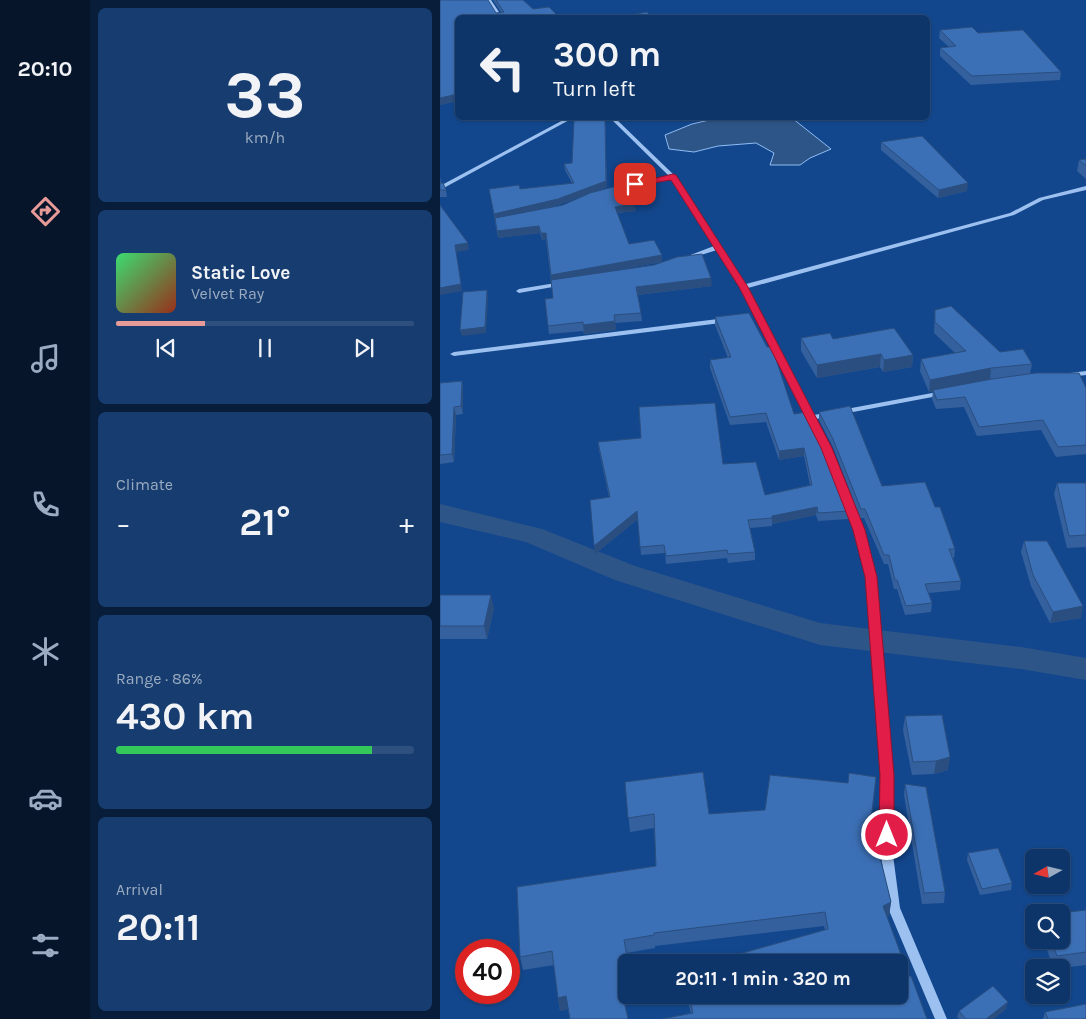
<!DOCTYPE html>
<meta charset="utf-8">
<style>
body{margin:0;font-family:Karla,sans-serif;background:#173d70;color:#f1f3f6;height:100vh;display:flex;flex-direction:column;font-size:19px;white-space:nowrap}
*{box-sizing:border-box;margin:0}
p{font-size:16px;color:#9babc1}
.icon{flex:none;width:28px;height:28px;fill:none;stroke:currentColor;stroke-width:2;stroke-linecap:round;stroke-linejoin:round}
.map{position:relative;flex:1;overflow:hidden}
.details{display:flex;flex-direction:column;gap:8px;padding:8px;background:#081d3a;width:350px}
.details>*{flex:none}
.top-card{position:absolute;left:15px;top:15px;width:475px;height:105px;border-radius:8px;box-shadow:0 1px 4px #0004,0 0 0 1px #2e507e;background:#0e356a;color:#f1f3f6;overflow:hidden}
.needle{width:32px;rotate:262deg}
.tools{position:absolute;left:585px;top:849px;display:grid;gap:10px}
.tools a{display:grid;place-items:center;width:45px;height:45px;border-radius:8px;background:#0e356a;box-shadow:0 1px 4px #0004,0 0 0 1px #2e507e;font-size:25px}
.speed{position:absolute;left:15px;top:939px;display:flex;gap:10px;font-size:25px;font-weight:700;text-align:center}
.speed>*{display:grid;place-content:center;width:65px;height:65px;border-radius:50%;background:#0e356a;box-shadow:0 1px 4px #0004,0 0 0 1px #2e507e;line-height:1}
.speed .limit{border:8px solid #d22;background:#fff;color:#111}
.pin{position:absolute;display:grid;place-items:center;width:42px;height:42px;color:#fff;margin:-21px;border-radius:10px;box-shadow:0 2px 8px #0006}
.me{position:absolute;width:55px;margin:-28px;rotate:0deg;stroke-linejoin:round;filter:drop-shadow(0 0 4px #0008)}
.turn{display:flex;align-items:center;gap:18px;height:105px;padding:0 15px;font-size:22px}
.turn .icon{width:65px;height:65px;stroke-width:2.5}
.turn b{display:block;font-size:35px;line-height:42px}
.big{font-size:38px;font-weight:700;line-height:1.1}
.details .card{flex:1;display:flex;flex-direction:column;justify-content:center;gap:8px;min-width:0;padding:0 18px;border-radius:8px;background:#173d70}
.details .dial{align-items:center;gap:0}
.dial b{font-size:65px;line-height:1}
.song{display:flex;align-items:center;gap:15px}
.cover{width:60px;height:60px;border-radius:8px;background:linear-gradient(135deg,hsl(140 70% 55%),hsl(10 70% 35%))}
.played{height:5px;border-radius:2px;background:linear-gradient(90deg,#e69b98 30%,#2e507e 30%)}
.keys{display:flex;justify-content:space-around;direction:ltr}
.heat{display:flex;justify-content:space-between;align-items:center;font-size:28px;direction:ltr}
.charge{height:8px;border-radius:4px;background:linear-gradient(90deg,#34c759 86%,#2e507e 0)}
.trip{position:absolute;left:178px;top:954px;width:290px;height:50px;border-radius:8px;background:#0e356a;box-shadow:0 1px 4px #0004,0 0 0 1px #2e507e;font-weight:700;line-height:50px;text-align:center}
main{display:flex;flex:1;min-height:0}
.tab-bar{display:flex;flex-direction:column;width:90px;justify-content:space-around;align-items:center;background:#06152a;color:#9babc1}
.tab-bar .icon{width:35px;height:35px}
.tab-bar .selected{color:#e69b98}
.tab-bar b{font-size:22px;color:#f1f3f6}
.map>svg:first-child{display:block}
</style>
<main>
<nav class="tab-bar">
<b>20:10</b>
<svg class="icon selected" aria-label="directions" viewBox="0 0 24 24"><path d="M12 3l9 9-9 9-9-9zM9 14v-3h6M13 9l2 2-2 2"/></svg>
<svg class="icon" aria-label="music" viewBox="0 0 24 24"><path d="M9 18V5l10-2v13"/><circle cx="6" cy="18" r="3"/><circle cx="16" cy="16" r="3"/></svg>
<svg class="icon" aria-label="phone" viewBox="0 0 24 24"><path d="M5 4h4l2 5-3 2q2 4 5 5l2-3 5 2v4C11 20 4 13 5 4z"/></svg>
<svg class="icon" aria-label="climate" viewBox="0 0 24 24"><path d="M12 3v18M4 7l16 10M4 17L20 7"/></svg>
<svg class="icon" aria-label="car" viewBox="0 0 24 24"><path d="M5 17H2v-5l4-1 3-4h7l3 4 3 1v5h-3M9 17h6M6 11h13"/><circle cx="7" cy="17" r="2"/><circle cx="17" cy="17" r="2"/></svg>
<svg class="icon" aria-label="filters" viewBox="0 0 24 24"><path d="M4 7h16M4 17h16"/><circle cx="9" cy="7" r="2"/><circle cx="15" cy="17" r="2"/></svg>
</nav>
<section class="details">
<div class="card dial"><b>33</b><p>km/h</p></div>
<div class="card">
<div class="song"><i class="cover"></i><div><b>Static Love</b><p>Velvet Ray</p></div></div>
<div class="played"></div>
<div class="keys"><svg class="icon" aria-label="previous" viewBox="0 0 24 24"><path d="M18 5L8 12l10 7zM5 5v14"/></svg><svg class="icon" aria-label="pause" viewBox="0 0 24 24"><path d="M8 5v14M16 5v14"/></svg><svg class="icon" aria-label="next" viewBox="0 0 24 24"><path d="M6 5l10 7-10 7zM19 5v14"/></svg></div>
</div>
<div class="card"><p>Climate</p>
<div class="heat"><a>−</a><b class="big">21°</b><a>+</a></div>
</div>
<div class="card"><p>Range · 86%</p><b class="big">430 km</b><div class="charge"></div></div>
<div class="card"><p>Arrival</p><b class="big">20:11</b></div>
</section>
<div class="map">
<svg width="646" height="1019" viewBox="0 0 646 1019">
<rect width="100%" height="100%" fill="#13478d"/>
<path fill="#2e5588" stroke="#8ebcf4" d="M278,118H352L391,149L370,158L360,165H330L334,153L316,143L278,146L254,152L229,149L225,135L252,124Z"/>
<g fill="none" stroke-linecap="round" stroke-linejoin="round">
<path fill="#2e5588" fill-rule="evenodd" d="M0,504L102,529L195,566L380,623L581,647L646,658V680L581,669L380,645L175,580L86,542L0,522Z"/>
<path fill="#9cc1f1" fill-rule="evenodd" d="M47,0H51L63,18H58Z
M127,118H133L0,190V186Z
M170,118H175L235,176L306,284L570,213L599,198L646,186V190L603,200L574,215L308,288L374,415L503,391L507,393L503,395L376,419L391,448L423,530L436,577L452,775L453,855L460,908L507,1019H495L448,908L441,855L442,775L426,577L415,530L383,448L301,287L277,250L245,260H241L240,259L274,246L231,179L181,189L178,187L181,185L229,176Z
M122,282L124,283V285L79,293L76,291L79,289Z
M286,318L290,320L289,322L14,356L10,354L14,352Z
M646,371V375L630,377L626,375L630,373Z"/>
</g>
<path fill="#34609d" d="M0,0L56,13L61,12L53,0H83L93,9L120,18H18V101L0,105Z
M500,30L538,33L621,72L620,80L531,85L500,56V48L509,47L499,38Z
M72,118H110V120L73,121Z
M165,124L167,187L118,205L98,210L196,211L177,213L189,244L222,255V262L160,273L272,286L198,295L201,313L202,321L175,323L176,330L144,334L143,331L109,334L105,299L113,298L106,239L102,240L100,233L58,238L49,189H80L132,183L125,170L124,164L132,163Z
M441,142L527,191L498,198L441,150Z
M646,159V179L637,171L639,160Z
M0,176L1,183L6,190L7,197H0Z
M495,310L560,352L592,364L590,374L646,388V454L616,457L601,430L537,436L524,407L496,409L492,399L493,391L489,392L480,371L481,359L515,353L494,333Z
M275,317L354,414L409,511V519L378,521L376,515L332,524V526L310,528L315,552V560L288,563L287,558L226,564L225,553L201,555L198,519L155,554L169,497L159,450L158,442L283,464L325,495L370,485L364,456L339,460L326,422L290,425L270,368V360L288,358L275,325Z
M361,338L393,339L473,355L472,367L443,372L440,367L377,378L361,351Z
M22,381L23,389V414L16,415L14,462L0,464V383Z
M379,412L442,486L495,507L515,549L514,558H513L521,581L520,590L489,593L492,603L491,612L465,615L457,589H454L448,564H444L424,518H420L393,447L379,420Z
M617,483H646V547L627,548L614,494Z
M584,541L641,618L610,623L591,586L581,552Z
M0,595L54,608L47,639H0Z
M465,716L508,770L494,774L472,775L463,730Z
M263,772L269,814L325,810L330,775L408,783L409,773L436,777L431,821L451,902L449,916L447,917L469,976H471L487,1019H222L251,1013L246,995H459V962H270L385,930L384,926L215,946V948L186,953L188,962H186V995H189L183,996L188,1019H130L128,1009L120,1011L118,998L114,965L83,970L80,957L77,887L216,866L214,828L190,832L185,782Z
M465,784L505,892L504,903L482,904L464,795Z
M528,853L572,883L571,890L540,895L527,860Z
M646,911V965L621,968H613L604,940H621Z
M566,1009L553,1019H519L517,1017L519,1011Z
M605,1012L646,1019H603Z"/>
<path fill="#2a4e7f" d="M18,94V101L0,105V98Z
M165,124L167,187L118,205L55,220L54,214L166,181Z
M528,183L527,191L498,198L499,190Z
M195,204L196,211L175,213V207Z
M99,226L100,233L58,238L57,231Z
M101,233H106V239L102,240Z
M28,243L29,250L16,252L22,291L0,295V288L15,245Z
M222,255V262L111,282V275Z
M271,278L272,286L197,295L196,287Z
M47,290L48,297L46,333L22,336L20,330Z
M175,321L176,330L144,334L143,325Z
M441,354L440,367L377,378V365Z
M473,355L472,367L443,372L444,360Z
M551,368L550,380L489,392L490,380Z
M22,381L23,389V414L21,406Z
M14,407L16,415L14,462L12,454Z
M364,448V456L339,460V451Z
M377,507L376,515L332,524V516Z
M197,511L198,519L155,554L154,546Z
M51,595L54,608L47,639L44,626Z
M643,606L641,618L610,623L613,612Z
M510,757L508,770L494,774L496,761Z
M451,902L449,916L442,920L443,906Z
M186,982V995H189L182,997L180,983Z
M126,996L128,1009L120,1011L118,998Z
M568,1002L566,1009L553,1019H546Z"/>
<path fill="#3c70b6" stroke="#2a4e7f" d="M0,0H48L56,13L64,12L56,0H83L93,9L109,7L120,18H18V94L0,98Z
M207,12L213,18H173Z
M532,27L538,33L583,30L621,72L532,76L500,48L516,46L500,30Z
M165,119L166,181L118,199L54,214L49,189L79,185L80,189L134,183L124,164L132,163L134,120Z
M482,136L528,183L499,190L441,142Z
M646,159V166L639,160Z
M192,182L195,204L175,207L189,244L214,240L222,255L111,275L106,233H101L99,226L57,231L55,218L123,205L150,193Z
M0,183H3L6,190H0Z
M0,205L28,243L15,245L21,284L0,288Z
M262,254L271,278L196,287L201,313L174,315L175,321L143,325V322L108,326L105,299L113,298L111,280L214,265L237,257Z
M47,290L45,327L20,330L23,292Z
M511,306L560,352L583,349L592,364L551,368L490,380L481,359L526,351L495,322V310Z
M309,313L327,347H332L354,414L367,412L382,441L409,511L378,513L377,507L332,516V518L308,520L315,552L288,554L287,550L226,556L224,545L200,547L197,511L154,546L150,500L170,497L158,442L201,438L199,407L275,403L283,464L316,462L325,495L372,485L364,448L339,451L326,413L290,417L270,360L291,357L275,317Z
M454,328L473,355L444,360L441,354L377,365L361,338L390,333L393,339Z
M596,373H639L646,388V445L618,447L603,420L539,427L525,397L497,400L493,390L552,379Z
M22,381L21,406L14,407L12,454L0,455V383Z
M410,406L442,486L485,482L495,507H500L515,549H509L521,581L485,584L492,603L466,606L457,580H455L449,555H444L425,509H421L393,439L379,412Z
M617,483H646V535L629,536Z
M584,541H607L643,606L613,612L593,575Z
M0,595H51L44,626H0Z
M502,715L510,757L496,761L473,762L465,716Z
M263,772L269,814L325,810L330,775L408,783L409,773L436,777L431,820L451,902L443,906L469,976H471L487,1019H222L253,1013L249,995H459V962H271L388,929L385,912L214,933V935L184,940L188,962H186V982L180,983L188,1019H130L126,996L118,998L112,951L80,957L77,887L216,866L214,814L188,818L185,782Z
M465,784L486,787L505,892L484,893Z
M558,848L572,883L542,889L528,853Z
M646,910V952L617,956L611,940H621V913Z
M553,986L568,1002L546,1019H526L519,1011Z
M646,1004V1019H608L605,1012Z"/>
<path fill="#e11d48" stroke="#92132f" d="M233,174L236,175L308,287L392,448L425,530L437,577L454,775V835L452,840L447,842L441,840L439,835L440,775L425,577L413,530L381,448L299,287L231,180L195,186L191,184Z"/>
</svg>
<div class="tools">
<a><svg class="needle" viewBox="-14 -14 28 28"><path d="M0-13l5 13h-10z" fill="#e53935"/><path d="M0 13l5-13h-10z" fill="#9babc1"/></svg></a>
<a><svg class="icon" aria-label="search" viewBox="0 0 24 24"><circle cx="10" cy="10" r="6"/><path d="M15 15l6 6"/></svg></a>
<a><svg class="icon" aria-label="layers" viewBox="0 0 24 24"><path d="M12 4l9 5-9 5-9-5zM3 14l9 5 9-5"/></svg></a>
</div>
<div class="speed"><div class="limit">40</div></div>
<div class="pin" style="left:195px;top:184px;background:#d93025"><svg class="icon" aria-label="arrive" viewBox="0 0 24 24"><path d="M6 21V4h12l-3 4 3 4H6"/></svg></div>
<svg class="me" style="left:447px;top:835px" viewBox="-20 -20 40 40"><circle r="17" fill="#e11d48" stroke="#fff" stroke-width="3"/><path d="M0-11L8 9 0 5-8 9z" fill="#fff"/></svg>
<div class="trip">20:11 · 1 min · 320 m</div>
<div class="top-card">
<div class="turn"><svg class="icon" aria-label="left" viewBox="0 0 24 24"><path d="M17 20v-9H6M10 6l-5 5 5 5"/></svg><div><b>300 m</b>Turn left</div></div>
</div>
</div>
</main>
